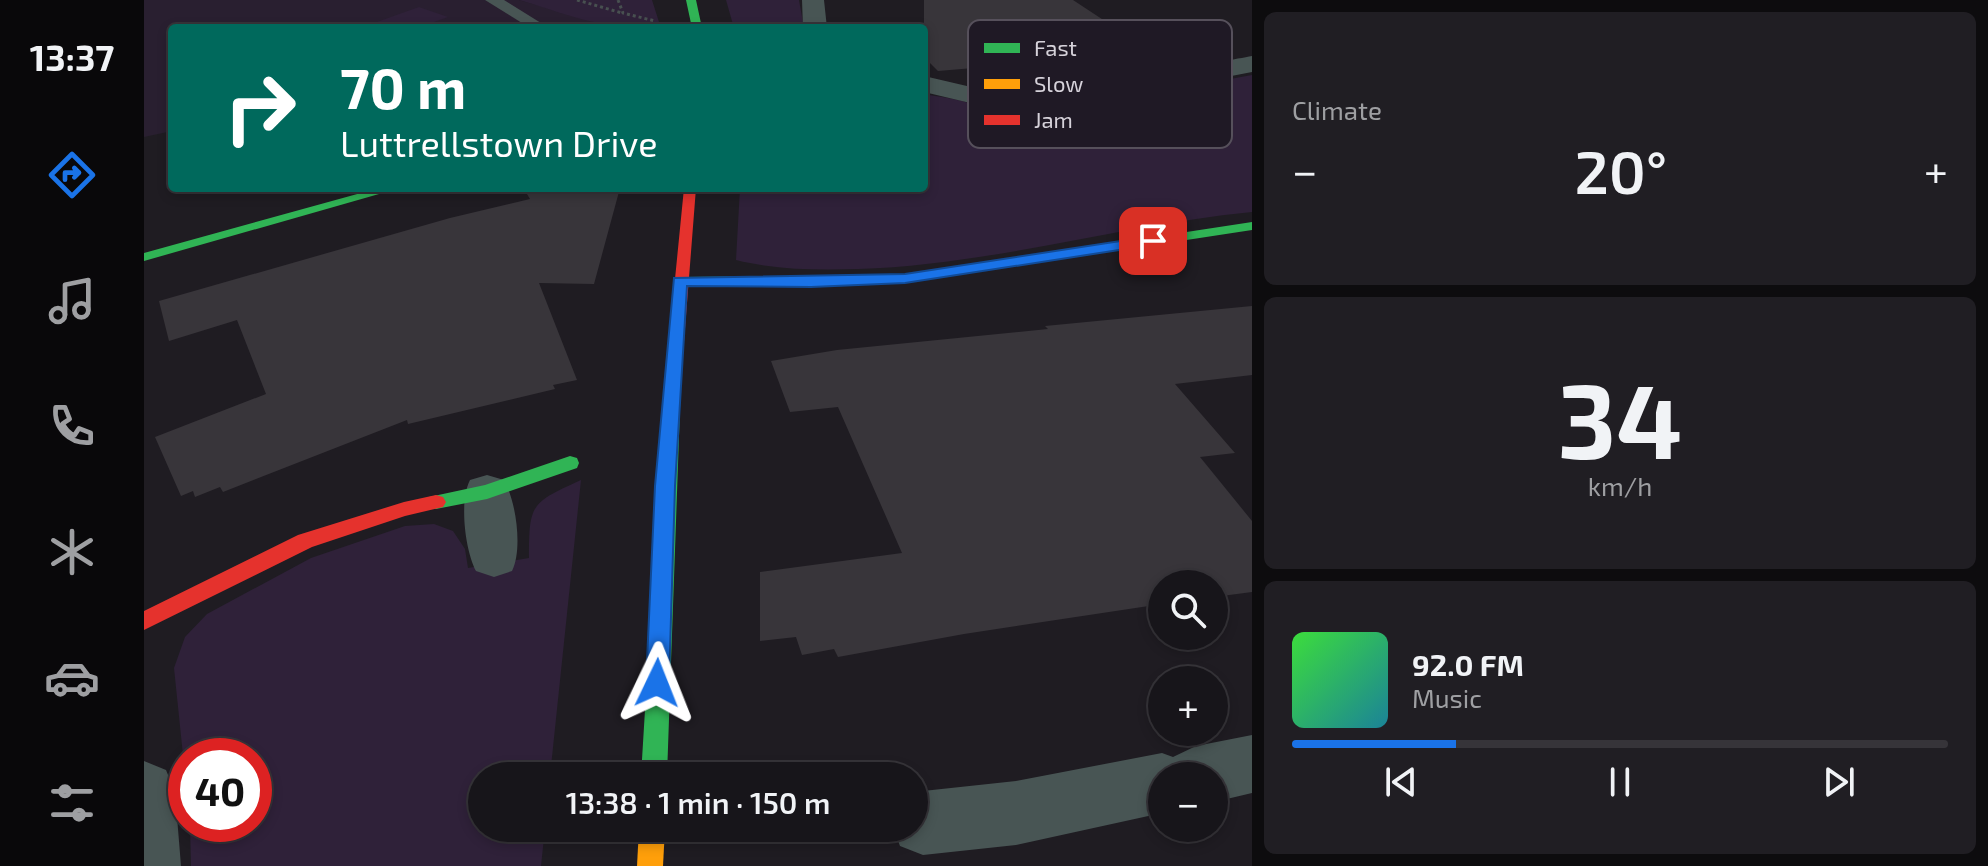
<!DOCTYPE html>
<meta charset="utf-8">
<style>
body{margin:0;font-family:"Exo 2",sans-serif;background:#201e23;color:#f1f3f6;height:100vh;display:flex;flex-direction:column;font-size:30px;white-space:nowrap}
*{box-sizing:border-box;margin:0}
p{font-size:26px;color:#9e9fa2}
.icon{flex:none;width:44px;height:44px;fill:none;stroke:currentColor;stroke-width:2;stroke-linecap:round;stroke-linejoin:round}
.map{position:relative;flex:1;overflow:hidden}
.drawer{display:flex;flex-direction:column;gap:12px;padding:12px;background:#0d0c0e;width:736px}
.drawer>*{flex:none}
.banner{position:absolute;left:24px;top:24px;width:760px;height:168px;border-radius:8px;box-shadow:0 4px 12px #0003,0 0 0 2px #363439;background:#00695c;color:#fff;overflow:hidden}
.controls{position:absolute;left:1004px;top:570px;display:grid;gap:16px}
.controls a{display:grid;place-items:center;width:80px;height:80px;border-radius:50%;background:#17151a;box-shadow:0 4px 12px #0003,0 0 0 2px #363439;font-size:40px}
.speed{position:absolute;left:24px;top:738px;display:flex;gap:16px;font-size:40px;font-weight:700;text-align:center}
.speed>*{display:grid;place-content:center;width:104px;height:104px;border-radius:50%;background:#17151a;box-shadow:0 4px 12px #0003,0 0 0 2px #363439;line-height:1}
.speed .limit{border:12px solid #d22;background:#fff;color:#111}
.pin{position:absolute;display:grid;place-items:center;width:68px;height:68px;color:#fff;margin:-34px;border-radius:16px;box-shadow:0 4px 12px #0006}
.me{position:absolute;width:88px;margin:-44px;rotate:2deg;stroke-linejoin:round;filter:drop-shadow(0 0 6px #0008)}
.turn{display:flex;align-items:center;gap:28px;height:168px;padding:0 40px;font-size:36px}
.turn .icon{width:104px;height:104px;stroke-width:2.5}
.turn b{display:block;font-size:56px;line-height:68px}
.big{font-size:60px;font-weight:600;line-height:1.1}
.drawer .card{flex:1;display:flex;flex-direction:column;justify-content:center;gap:12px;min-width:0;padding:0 28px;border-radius:12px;background:#201e23}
.drawer .dial{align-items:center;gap:0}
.dial b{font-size:104px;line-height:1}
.song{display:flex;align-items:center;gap:24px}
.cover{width:96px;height:96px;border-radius:12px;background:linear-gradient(135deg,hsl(120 70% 55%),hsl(190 70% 35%))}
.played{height:8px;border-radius:4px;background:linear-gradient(90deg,#1a73e8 25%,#363439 25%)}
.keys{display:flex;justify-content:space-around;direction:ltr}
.heat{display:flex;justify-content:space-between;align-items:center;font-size:44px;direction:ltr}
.trip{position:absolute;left:324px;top:762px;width:460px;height:80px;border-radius:40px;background:#17151a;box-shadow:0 4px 12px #0003,0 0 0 2px #363439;font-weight:600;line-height:80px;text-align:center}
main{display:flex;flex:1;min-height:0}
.tabs{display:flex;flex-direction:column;width:144px;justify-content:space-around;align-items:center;background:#09080a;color:#9e9fa2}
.tabs .icon{width:56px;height:56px}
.tabs .on{color:#1a73e8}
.tabs b{font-size:36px;color:#f1f3f6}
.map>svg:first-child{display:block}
</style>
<main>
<nav class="tabs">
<b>13:37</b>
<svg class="icon on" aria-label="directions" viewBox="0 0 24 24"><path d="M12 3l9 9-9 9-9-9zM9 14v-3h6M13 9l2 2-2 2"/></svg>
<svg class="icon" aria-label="music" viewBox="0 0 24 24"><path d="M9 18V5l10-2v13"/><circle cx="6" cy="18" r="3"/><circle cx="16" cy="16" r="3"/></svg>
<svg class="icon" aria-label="phone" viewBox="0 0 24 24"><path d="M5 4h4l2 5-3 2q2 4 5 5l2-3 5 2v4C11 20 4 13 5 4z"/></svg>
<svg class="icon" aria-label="climate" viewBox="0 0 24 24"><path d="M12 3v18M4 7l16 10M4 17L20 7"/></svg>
<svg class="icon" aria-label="car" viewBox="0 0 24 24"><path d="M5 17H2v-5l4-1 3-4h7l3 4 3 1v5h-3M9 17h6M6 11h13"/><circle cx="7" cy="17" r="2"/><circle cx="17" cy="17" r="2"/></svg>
<svg class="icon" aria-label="filters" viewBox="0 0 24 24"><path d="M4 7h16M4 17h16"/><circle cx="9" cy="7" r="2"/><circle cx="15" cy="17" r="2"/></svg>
</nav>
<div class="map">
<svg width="1108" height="866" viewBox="0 0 1108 866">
<rect width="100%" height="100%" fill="#1f1c22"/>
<path fill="#291f30" d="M0,0H375L473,28H28V131L0,137Z"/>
<path fill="#2f2139" d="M375,0H508L515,22C467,35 421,13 375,0Z
M582,0H655L660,28H590Z
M275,7L304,17L273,28H216Z
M1108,75V212C976,225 847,265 714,269C673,270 632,270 592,260L596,188H780V94C794,97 811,98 824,103C860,116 870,130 909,110L893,98L870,88L953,83L947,95C963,117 998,119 1023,114L1029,104L1026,93L1032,89Z
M437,480L406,776H338V828H401L397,866H47L46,824H110V756H42V784L30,668L41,637L63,614L167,558L261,526L290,524L309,531L321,549L324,568L385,558C385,503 387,503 437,480Z"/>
<path fill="#38353a" d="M780,0H929L1008,52L921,65H908L902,62L794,71L780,57Z
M415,188H476L450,284L395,283L433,380L409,385L411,389L264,424L263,420L79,492L76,487L51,497L49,491L37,496L11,437L122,394L93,320L25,341L15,301L306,218L386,199L383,194Z
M1108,306V375L1031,384L1091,453L1056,457L1108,521V592L1070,597V584H1018V604L820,634L694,657L690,649L658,655L652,637L616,641V572L758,553L694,407L646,412L627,361L693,350L904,329L901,326Z"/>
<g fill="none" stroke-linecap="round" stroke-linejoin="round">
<path stroke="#485050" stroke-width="3" stroke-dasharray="3 3" stroke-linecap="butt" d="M433,0L478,13
M474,0L479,13L511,21
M896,82L937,81"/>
<path fill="#485554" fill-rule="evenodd" d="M341,0H360L405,28H386Z"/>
<path fill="#485554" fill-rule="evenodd" d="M658,0H680L683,28H659Z
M1108,56V72L1005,92L972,105L962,103L959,97C973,76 1079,62 1108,56Z
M780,76L870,97L874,103L870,109L860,111L780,92Z
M343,475L360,480C372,501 379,549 368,571L350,577L332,571C321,550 315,501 326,480Z
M1108,735V793L1070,802V776H1018V813L872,845L779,855L756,846L749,828H770V795L779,791L872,781L1018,753L1029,757L1052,746Z
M0,761L22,770L31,792L37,866H0Z"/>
<path fill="#30b455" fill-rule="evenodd" d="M542,0H552L558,28H548Z
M235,188H256L0,261V253Z
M1108,222V230L761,283L536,285L529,281L536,277L761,275Z
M529,374L537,380L523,776H497L521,380Z
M426,456L433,458L435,463L433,468L343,499L292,509L285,507L282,502L285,497L341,485Z"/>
<path fill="#ff9f0a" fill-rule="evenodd" d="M495,828H521L519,866H493Z"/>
<path fill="#e5322d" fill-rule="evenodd" d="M540,188H552L537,380L529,386L521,380Z
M292,495L299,497L302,502L299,507L261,516L168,547L0,630V611L154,535L260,502Z"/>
</g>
<path fill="#1a73e8" stroke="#114b97" stroke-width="2" d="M1009,236L1016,241L1014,244L761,283L667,287L543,286L531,486L525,683L522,690L513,693L505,690L502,683L511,486L530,278L761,274Z"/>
<rect x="824" y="20" width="264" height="128" rx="12" fill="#1f1925" stroke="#56505b" stroke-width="2"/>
<rect x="840" y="43" width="36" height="10" fill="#30b455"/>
<rect x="840" y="79" width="36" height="10" fill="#ff9f0a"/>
<rect x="840" y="115" width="36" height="10" fill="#e5322d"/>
<g font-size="22" fill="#d6d2da">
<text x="890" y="56">Fast</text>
<text x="890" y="92">Slow</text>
<text x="890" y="128">Jam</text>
</g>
</svg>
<div class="controls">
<a><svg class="icon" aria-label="search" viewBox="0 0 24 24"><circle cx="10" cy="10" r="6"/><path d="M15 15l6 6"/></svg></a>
<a>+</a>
<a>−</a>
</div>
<div class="speed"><div class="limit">40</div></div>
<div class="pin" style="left:1009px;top:241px;background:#d93025"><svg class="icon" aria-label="arrive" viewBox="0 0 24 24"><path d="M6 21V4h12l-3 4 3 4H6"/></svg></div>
<svg class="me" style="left:513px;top:683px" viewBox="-20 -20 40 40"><path d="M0-17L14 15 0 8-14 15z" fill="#1a73e8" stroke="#fff" stroke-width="4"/></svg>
<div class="trip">13:38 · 1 min · 150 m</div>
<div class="banner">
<div class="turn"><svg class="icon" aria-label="right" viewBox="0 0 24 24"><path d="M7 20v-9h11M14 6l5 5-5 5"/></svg><div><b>70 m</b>Luttrellstown Drive</div></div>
</div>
</div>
<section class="drawer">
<div class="card"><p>Climate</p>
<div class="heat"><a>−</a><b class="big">20°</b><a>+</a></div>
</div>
<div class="card dial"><b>34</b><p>km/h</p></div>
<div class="card">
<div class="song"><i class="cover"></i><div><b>92.0 FM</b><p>Music</p></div></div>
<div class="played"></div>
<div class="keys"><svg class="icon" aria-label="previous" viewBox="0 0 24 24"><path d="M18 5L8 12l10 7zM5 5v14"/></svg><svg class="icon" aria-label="pause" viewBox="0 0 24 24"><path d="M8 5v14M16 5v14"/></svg><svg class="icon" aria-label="next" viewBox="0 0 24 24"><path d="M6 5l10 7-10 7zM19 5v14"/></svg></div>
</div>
</section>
</main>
